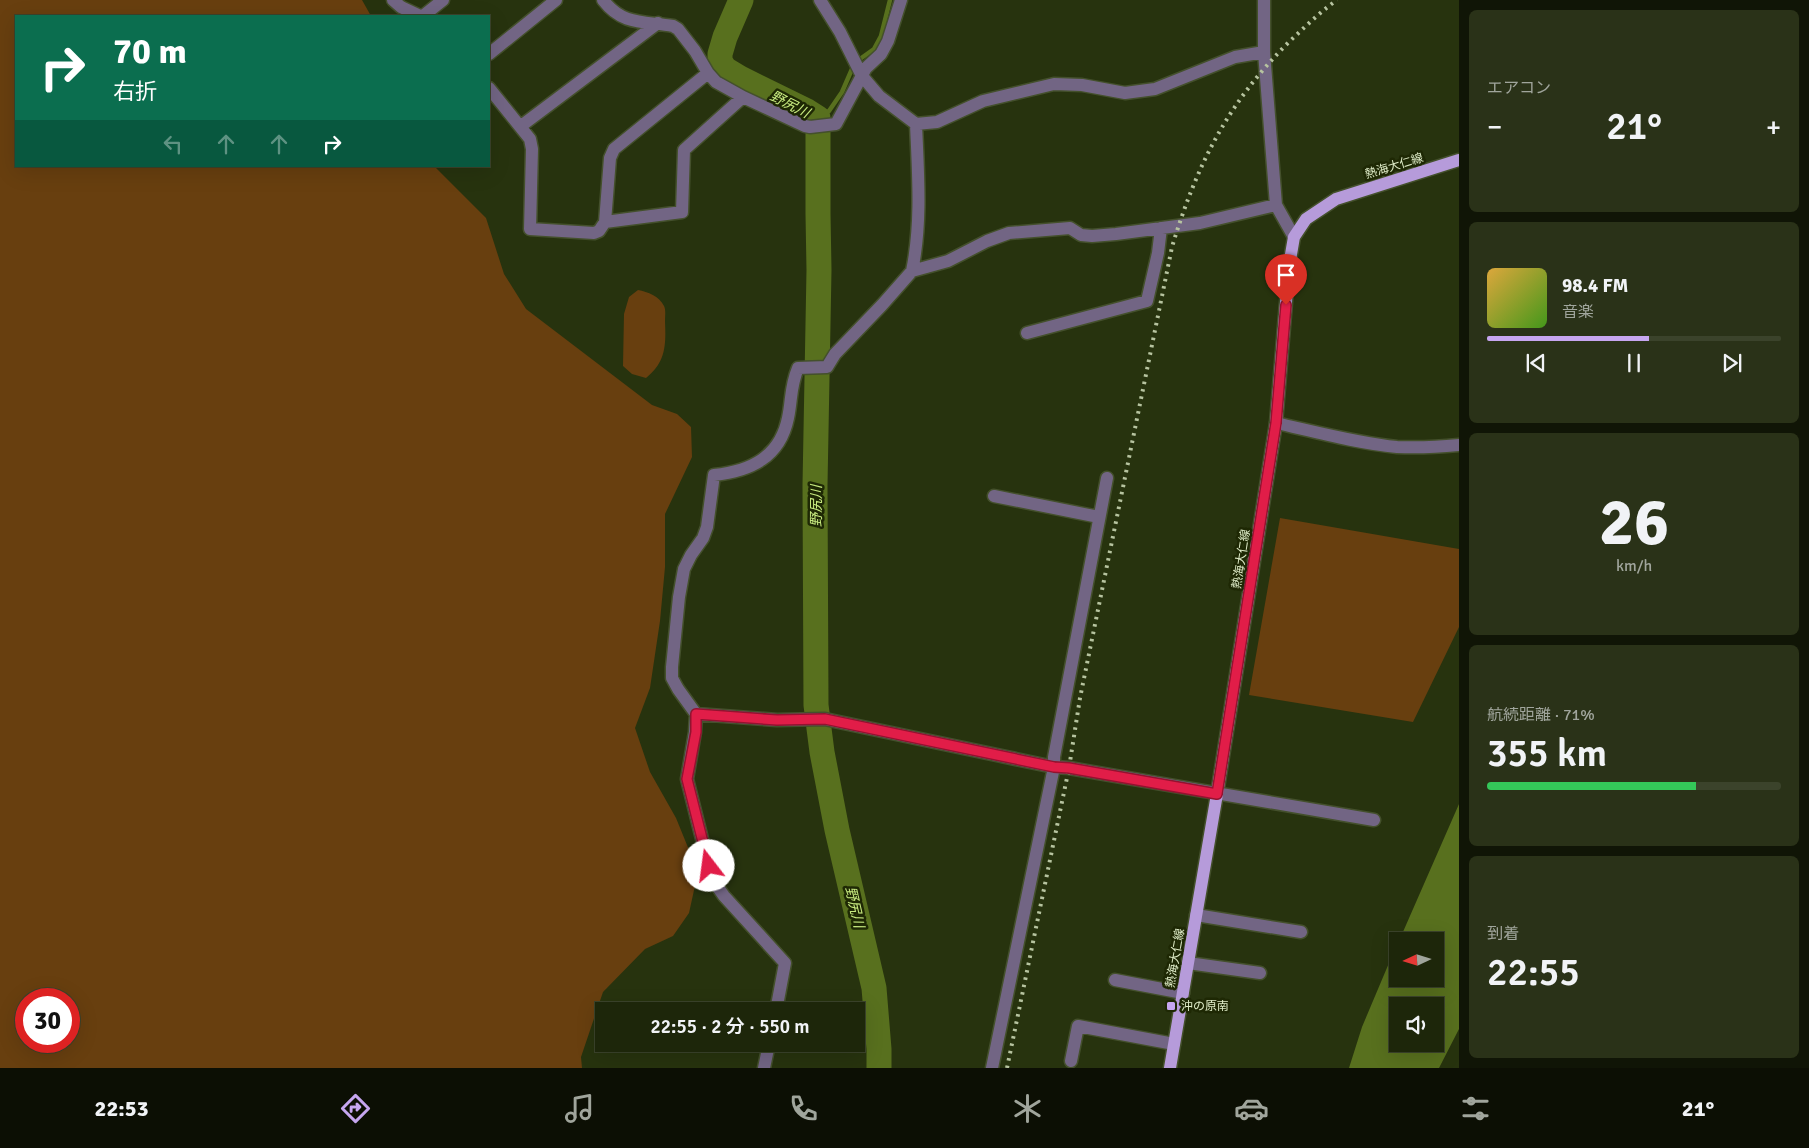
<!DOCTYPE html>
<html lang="ja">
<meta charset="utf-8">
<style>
body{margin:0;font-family:Signika,"Noto Sans JP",sans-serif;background:#2a3218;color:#f1f3f6;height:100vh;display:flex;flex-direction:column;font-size:19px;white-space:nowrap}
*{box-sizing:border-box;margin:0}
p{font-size:16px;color:#a0a59c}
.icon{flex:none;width:28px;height:28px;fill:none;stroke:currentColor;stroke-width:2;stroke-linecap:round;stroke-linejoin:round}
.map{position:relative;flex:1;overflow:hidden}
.side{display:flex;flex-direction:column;gap:10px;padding:10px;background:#101506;width:350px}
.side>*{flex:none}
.banner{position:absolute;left:15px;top:15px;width:475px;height:152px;border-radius:0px;box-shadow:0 5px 20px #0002,0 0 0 1px #3b432b;background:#0b6e4f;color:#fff;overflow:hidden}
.needle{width:32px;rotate:266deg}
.controls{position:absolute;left:1389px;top:932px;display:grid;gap:10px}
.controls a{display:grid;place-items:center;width:55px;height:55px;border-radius:0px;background:#1d260a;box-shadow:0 5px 20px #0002,0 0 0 1px #3b432b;font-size:25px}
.speed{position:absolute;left:15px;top:988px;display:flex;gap:10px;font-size:25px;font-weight:700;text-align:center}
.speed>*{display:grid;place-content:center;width:65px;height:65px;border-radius:50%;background:#1d260a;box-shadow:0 5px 20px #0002,0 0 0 1px #3b432b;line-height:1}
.speed .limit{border:8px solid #d22;background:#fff;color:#111}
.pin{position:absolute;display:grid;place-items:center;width:42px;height:42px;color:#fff;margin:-51px -21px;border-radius:50% 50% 50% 0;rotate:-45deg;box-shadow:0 0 5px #0007}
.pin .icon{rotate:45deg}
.me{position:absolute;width:55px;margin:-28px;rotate:345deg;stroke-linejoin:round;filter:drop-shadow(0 0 4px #0008)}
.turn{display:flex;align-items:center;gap:18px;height:105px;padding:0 15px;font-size:22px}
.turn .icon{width:65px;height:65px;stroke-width:2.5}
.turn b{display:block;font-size:35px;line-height:42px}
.lanes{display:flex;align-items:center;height:48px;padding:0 15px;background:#0003;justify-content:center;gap:25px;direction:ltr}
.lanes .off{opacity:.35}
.big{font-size:38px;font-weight:600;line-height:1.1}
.side .tile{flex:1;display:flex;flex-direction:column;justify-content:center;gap:8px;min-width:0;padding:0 18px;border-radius:8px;background:#2a3218}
.side .dial{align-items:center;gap:0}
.dial b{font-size:65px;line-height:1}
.song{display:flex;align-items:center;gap:15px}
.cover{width:60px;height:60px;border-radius:8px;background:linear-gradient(135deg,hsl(40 70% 55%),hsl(100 70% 35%))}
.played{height:5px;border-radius:2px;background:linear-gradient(90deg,#c6a6f0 55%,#3b432b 55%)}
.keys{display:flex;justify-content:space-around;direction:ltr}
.heat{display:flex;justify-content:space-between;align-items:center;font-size:28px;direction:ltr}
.charge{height:8px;border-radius:4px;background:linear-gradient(90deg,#34c759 71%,#3b432b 0)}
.trip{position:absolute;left:595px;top:1002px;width:270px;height:50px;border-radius:0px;background:#1d260a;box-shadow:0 5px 20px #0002,0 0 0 1px #3b432b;font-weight:600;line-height:50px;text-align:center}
.menu{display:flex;height:80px;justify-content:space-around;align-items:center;background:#0c0f04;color:#a0a59c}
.menu .icon{width:35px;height:35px}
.menu .on{color:#c6a6f0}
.menu b{font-size:22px;color:#f1f3f6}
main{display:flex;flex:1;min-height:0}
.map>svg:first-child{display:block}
</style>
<main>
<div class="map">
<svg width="1459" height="1068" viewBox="0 0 1459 1068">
<rect width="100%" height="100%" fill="#27330e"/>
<path fill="#683f0f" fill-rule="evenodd" d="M0,0H362L371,16H16V166H434L486,218L504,274L526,309L652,405L677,414L691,427L692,457L665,514V567L660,621L650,688L635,728L650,772L676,818L698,872L689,913L673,936L645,949L603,992L581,1057L582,1068H0ZM26,999H69V1041H26Z
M638,290C648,292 659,296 664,306C666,310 665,316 665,321C666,345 666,362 646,378L632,374L623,366L624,314L629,297Z
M1280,518L1459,549V627L1413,722L1249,695Z"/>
<path fill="#58701e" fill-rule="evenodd" d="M1459,804V1029L1439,1068H1349L1362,1027L1397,944L1398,979H1435V941H1399ZM1398,1006H1435V1044H1398Z"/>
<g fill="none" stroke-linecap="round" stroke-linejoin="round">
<path stroke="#58701e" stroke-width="4.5" d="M818,118L829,111L842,92L852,69L860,59L874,49L881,36L890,0"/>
<path stroke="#58701e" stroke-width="25" d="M741,0L725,37L720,54V61L725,69L740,78L807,111L818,118V214L819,270L815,485L816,705L822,752L837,830L874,988L879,1049V1068"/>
<g stroke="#44502c" stroke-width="15">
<path id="street" d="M393,0L401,7L420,16
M603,0C623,26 644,21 673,26L678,29L695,51L708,73L716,82L743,97L805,126L810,127L836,124L866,68L881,54L888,41L901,0
M820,0L840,32L862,76L879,96L916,124L937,122L983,101L1054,84L1082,85L1125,93L1155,89L1235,57L1264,52
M1264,0V52L1276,205L1294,237
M423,16L443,0
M489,54L556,0
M489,88L530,139L532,149L530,229L594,233L599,231L605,222L610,158L614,149L708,73
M521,126L658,23
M605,222L682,212L684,150L743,97
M912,271C922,223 918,173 916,124
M1027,333L1147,301L1158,253L1161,228
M1276,423C1316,432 1357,443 1397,447C1418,448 1438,447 1459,445
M994,496L1099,517
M696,714L777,720L825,719L834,721L1054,767L1069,768L1374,820
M1196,915L1301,932
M1188,963L1260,973
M1115,980L1183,993
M776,1011L785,963L724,896L712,879L687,779L695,732L696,714L678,689L672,678V667L679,597L684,569L691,555L703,538L707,527L714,475C751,471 780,457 788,418C792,399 790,387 798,368L827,367L835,354L882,305L912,271L948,261L987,241L1009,233L1070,228L1081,235L1092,236L1116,234L1200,223L1276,205
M1071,1061L1078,1026L1174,1044
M764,1068L769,1044
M992,1068L1054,767V757L1107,478"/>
</g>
<g stroke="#44502c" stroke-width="15">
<path id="primary" d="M1170,1068L1217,794L1276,423L1289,266L1294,237L1306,219L1336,199L1459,160"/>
</g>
<use href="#street" stroke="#726584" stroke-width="12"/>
<use href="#primary" stroke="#b69bda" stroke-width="12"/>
<path stroke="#b7c4a0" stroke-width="4" stroke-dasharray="2.5 5" stroke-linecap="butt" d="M1007,1068L1069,768L1080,698L1172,247C1197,164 1228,102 1291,40C1306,26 1320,12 1337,0"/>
</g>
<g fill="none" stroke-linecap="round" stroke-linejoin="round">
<g stroke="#92132f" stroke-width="12">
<path id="route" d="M709,866L687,779L696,732V714L777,720L825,719L1054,767L1069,768L1217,794L1276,423L1286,305"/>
</g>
<use href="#route" stroke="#e11d48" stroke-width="9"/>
</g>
<rect fill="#c6a6f0" stroke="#1e2804" stroke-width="2" x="1166" y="1001" width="10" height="10" rx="2.5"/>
<g text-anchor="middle" stroke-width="5" stroke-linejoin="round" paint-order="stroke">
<g font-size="12" fill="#deebc7" stroke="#1e2804">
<text transform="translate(1394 166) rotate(-17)" y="4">熱海大仁線</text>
<text transform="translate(1241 559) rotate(-81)" y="4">熱海大仁線</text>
<text transform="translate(1175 958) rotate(-80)" y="4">熱海大仁線</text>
</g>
<g font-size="12" fill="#deebc7" stroke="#1e2804" text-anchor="start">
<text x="1181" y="1010">沖の原南</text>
</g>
<g font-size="14" font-style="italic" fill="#c9ec81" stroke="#1e2804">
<text transform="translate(790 104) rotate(27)" y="5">野尻川</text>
<text transform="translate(816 506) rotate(-90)" y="5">野尻川</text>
<text transform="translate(855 907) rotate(77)" y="5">野尻川</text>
</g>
</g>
</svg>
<div class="controls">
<a><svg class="needle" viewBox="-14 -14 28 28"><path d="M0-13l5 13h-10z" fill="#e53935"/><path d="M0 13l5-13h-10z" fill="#a0a59c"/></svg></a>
<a><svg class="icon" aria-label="sound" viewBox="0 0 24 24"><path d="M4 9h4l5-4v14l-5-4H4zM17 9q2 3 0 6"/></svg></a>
</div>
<div class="speed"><div class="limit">30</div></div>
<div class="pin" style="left:1286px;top:305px;background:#d93025"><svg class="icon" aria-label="arrive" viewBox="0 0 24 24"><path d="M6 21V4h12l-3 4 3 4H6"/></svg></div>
<svg class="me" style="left:709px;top:866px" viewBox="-20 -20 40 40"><circle r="19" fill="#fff"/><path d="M0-13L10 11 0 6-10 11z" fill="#e11d48"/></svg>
<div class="trip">22:55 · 2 分 · 550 m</div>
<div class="banner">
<div class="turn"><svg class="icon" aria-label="right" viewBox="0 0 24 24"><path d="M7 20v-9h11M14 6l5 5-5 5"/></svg><div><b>70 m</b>右折</div></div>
<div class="lanes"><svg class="icon off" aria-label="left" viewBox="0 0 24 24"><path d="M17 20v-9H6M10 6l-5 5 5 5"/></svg><svg class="icon off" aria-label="ahead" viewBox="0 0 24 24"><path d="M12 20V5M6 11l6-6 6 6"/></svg><svg class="icon off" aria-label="ahead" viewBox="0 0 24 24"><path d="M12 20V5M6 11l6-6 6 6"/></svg><svg class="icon" aria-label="right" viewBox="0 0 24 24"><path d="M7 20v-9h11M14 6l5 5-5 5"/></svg></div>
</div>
</div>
<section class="side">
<div class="tile"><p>エアコン</p>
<div class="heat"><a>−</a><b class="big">21°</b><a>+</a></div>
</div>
<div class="tile">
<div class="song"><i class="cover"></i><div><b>98.4 FM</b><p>音楽</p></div></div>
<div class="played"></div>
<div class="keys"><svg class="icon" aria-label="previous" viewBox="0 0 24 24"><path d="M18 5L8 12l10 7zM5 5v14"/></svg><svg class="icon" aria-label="pause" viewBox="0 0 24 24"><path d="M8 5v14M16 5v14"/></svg><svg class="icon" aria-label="next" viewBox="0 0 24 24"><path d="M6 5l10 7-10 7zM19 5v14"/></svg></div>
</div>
<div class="tile dial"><b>26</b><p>km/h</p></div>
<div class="tile"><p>航続距離 · 71%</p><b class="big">355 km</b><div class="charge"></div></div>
<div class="tile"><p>到着</p><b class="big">22:55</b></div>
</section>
</main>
<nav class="menu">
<b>22:53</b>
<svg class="icon on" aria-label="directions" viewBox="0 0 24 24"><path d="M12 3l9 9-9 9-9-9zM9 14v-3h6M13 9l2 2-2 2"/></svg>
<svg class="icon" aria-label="music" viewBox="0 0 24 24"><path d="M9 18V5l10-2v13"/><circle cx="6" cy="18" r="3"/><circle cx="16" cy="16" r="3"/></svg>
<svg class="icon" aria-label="phone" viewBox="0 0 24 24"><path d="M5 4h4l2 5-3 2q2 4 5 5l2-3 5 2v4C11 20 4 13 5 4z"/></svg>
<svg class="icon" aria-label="climate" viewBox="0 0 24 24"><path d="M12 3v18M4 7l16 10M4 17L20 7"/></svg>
<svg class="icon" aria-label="car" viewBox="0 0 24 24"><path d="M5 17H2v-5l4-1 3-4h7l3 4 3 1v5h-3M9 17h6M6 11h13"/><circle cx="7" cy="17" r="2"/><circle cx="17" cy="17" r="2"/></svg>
<svg class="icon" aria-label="filters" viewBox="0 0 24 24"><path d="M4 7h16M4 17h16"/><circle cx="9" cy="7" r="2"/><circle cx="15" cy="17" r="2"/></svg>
<b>21°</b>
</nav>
